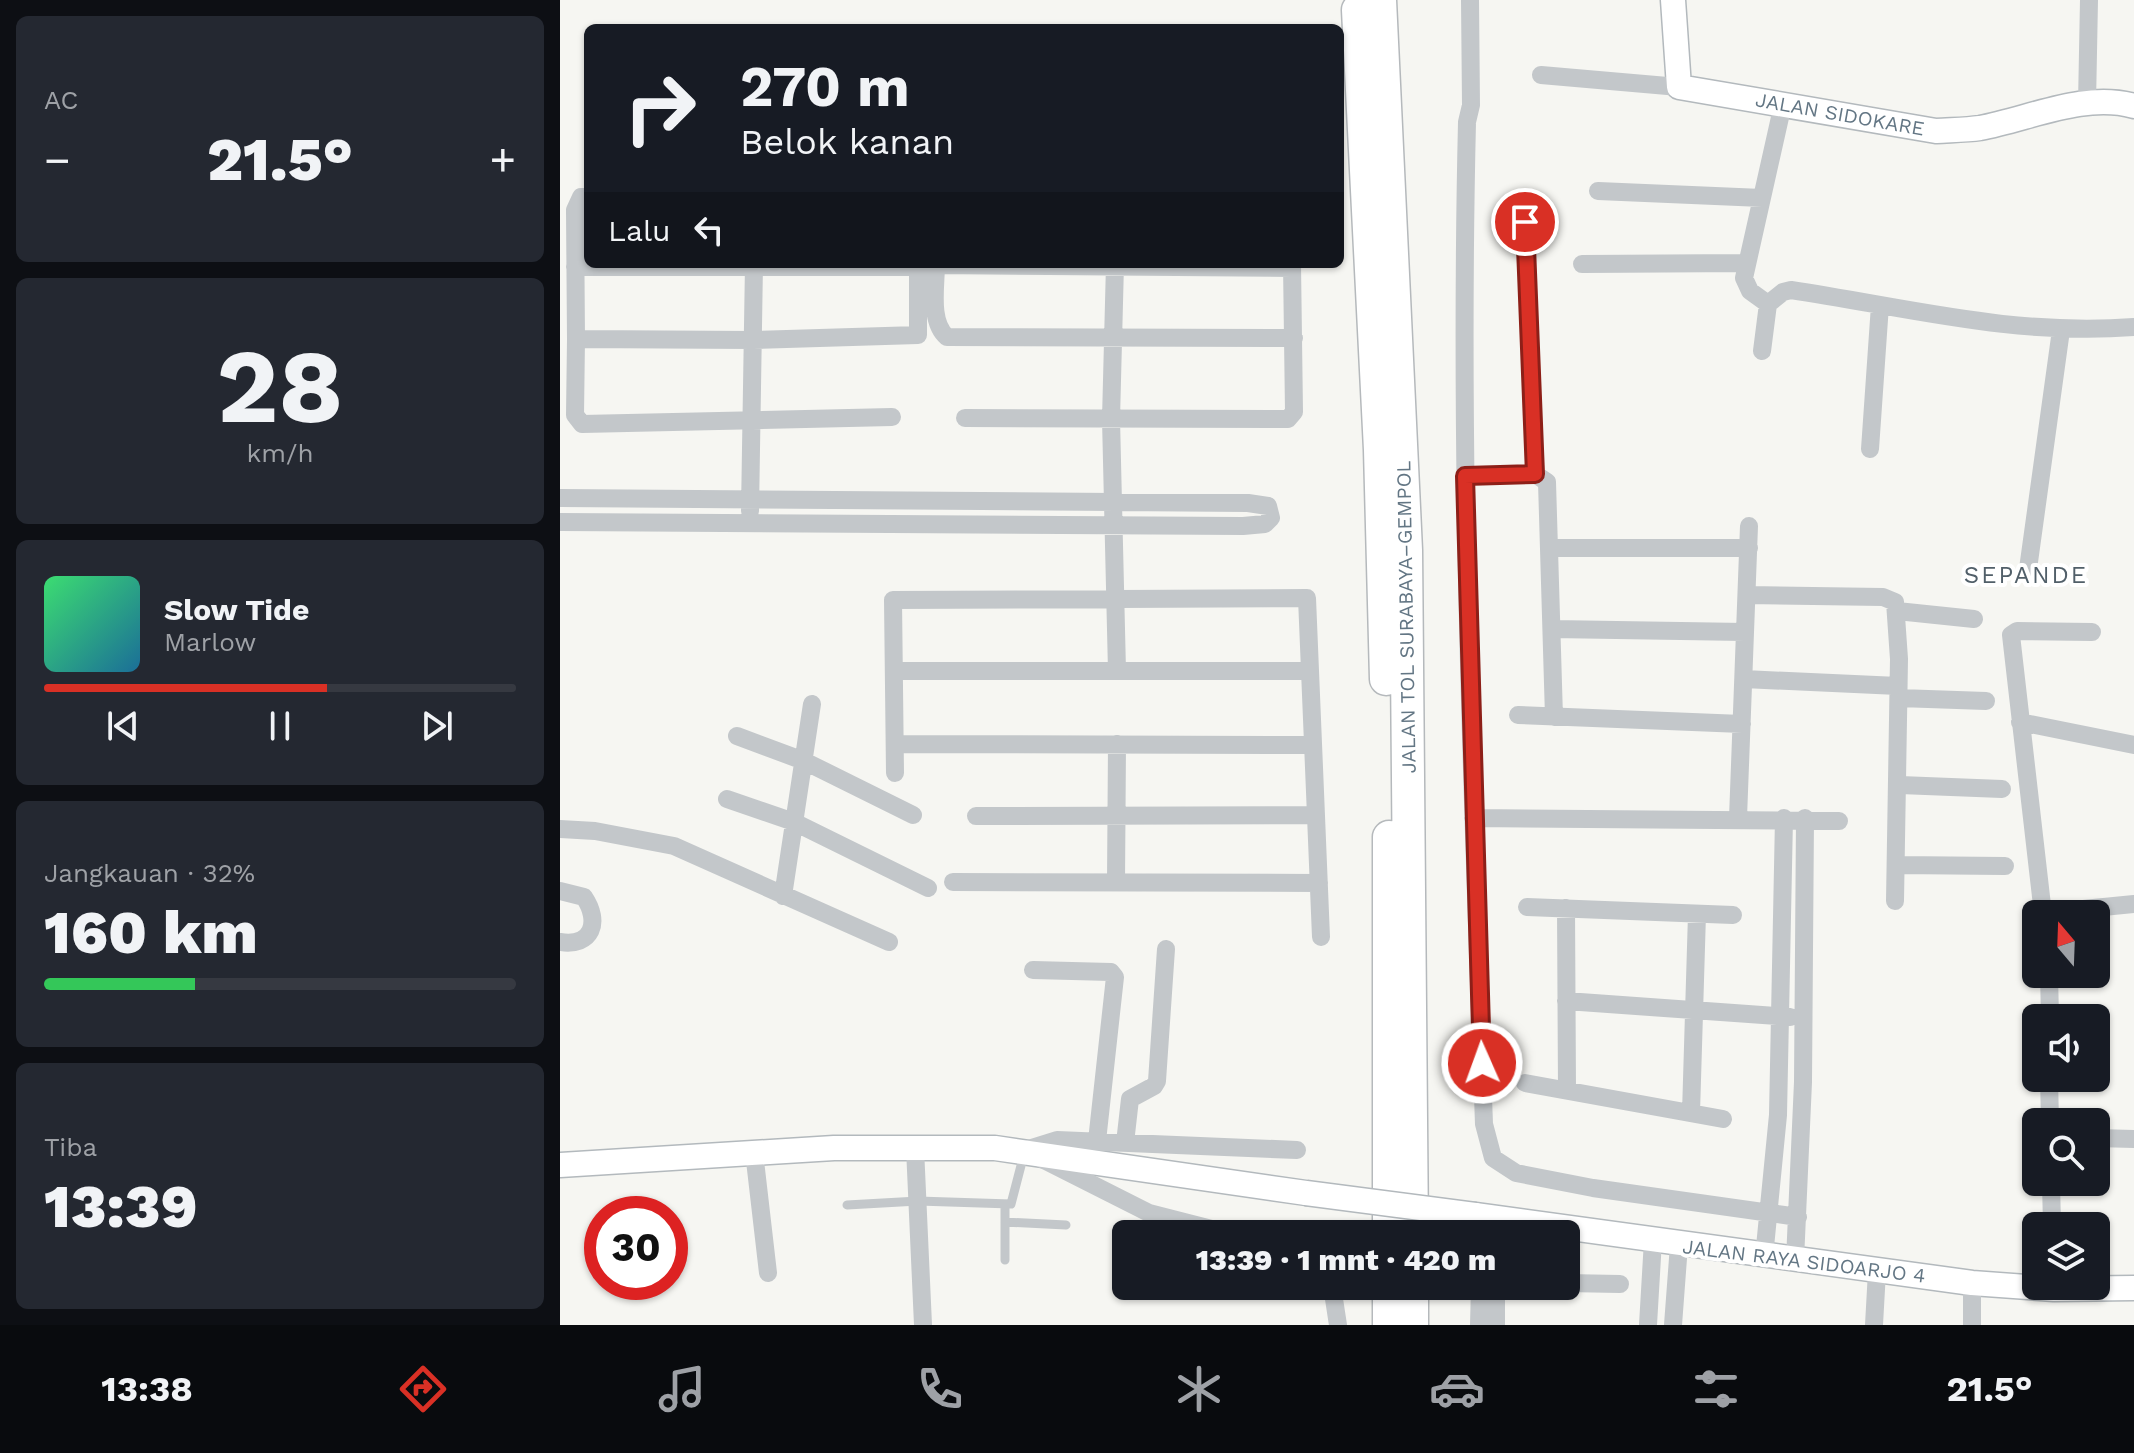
<!DOCTYPE html>
<html lang="id">
<meta charset="utf-8">
<style>
body{margin:0;font-family:"Work Sans",sans-serif;background:#242831;color:#f1f3f6;height:100vh;display:flex;flex-direction:column;font-size:30px;white-space:nowrap}
*{box-sizing:border-box;margin:0}
p{font-size:26px;color:#9ea1a6}
.icon{flex:none;width:44px;height:44px;fill:none;stroke:currentColor;stroke-width:2;stroke-linecap:round;stroke-linejoin:round}
.map{position:relative;flex:1;overflow:hidden}
.panel{display:flex;flex-direction:column;gap:16px;padding:16px;background:#0d0f14;width:560px}
.panel>*{flex:none}
.top-card{position:absolute;left:24px;top:24px;width:760px;height:244px;border-radius:12px;box-shadow:0 2px 6px #0004;background:#171b24;color:#f1f3f6;overflow:hidden}
.needle{width:52px;rotate:341deg}
.fabs{position:absolute;left:1462px;top:900px;display:grid;gap:16px}
.fabs a{display:grid;place-items:center;width:88px;height:88px;border-radius:12px;background:#171b24;box-shadow:0 2px 6px #0004;font-size:40px}
.speed{position:absolute;left:24px;top:1196px;display:flex;gap:16px;font-size:40px;font-weight:700;text-align:center}
.speed>*{display:grid;place-content:center;width:104px;height:104px;border-radius:50%;background:#171b24;box-shadow:0 2px 6px #0004;line-height:1}
.speed .limit{border:12px solid #d22;background:#fff;color:#111}
.pin{position:absolute;display:grid;place-items:center;width:68px;height:68px;color:#fff;margin:-34px;border:4px solid #fff;border-radius:50%;box-shadow:0 2px 8px #0007}
.me{position:absolute;width:88px;margin:-44px;rotate:358deg;stroke-linejoin:round;filter:drop-shadow(0 0 6px #0008)}
.turn{display:flex;align-items:center;gap:28px;height:168px;padding:0 24px;font-size:36px}
.turn .icon{width:104px;height:104px;stroke-width:2.5}
.turn b{display:block;font-size:56px;line-height:68px}
.then{display:flex;align-items:center;height:76px;padding:0 24px;background:#0003;gap:16px;font-size:30px}
.big{font-size:60px;font-weight:800;line-height:1.1}
.panel .tile{flex:1;display:flex;flex-direction:column;justify-content:center;gap:12px;min-width:0;padding:0 28px;border-radius:12px;background:#242831}
.panel .dial{align-items:center;gap:0}
.dial b{font-size:104px;line-height:1}
.song{display:flex;align-items:center;gap:24px}
.cover{width:96px;height:96px;border-radius:12px;background:linear-gradient(135deg,hsl(140 70% 55%),hsl(200 70% 35%))}
.played{height:8px;border-radius:4px;background:linear-gradient(90deg,#d93025 60%,#363941 60%)}
.keys{display:flex;justify-content:space-around;direction:ltr}
.heat{display:flex;justify-content:space-between;align-items:center;font-size:44px;direction:ltr}
.charge{height:12px;border-radius:6px;background:linear-gradient(90deg,#34c759 32%,#363941 0)}
.trip{position:absolute;left:552px;top:1220px;width:468px;height:80px;border-radius:12px;background:#171b24;box-shadow:0 2px 6px #0004;font-weight:800;line-height:80px;text-align:center}
.menu{display:flex;height:128px;justify-content:space-around;align-items:center;background:#090b0e;color:#9ea1a6}
.menu .icon{width:56px;height:56px}
.menu .current{color:#d93025}
.menu b{font-size:36px;color:#f1f3f6}
main{display:flex;flex:1;min-height:0}
.map>svg:first-child{display:block}
</style>
<main>
<section class="panel">
<div class="tile"><p>AC</p>
<div class="heat"><a>−</a><b class="big">21.5°</b><a>+</a></div>
</div>
<div class="tile dial"><b>28</b><p>km/h</p></div>
<div class="tile">
<div class="song"><i class="cover"></i><div><b>Slow Tide</b><p>Marlow</p></div></div>
<div class="played"></div>
<div class="keys"><svg class="icon" aria-label="previous" viewBox="0 0 24 24"><path d="M18 5L8 12l10 7zM5 5v14"/></svg><svg class="icon" aria-label="pause" viewBox="0 0 24 24"><path d="M8 5v14M16 5v14"/></svg><svg class="icon" aria-label="next" viewBox="0 0 24 24"><path d="M6 5l10 7-10 7zM19 5v14"/></svg></div>
</div>
<div class="tile"><p>Jangkauan · 32%</p><b class="big">160 km</b><div class="charge"></div></div>
<div class="tile"><p>Tiba</p><b class="big">13:39</b></div>
</section>
<div class="map">
<svg width="1574" height="1325" viewBox="0 0 1574 1325">
<rect width="100%" height="100%" fill="#f6f6f2"/>
<g fill="none" stroke-linecap="round" stroke-linejoin="round">
<g stroke="#b3b9bd" stroke-width="27">
<path id="secondary" d="M1113,0L1119,87L1376,131C1391,130 1406,130 1420,128C1469,119 1524,92 1574,106
M0,1165L274,1148H435L746,1193
M915,1215L1412,1283L1494,1289L1574,1288"/>
</g>
<g stroke="#b5b9bc" stroke-width="35">
<path id="highway" d="M820,0L846,550L852,1234
M798,10L820,450L826,679
M829,837V1234
M829,1286V1325
M852,1286V1325"/>
</g>
<path stroke="#c3c7ca" stroke-width="9" d="M287,1205L358,1201L451,1204L464,1154
M445,1222L506,1225
M445,1260V1205"/>
<path stroke="#c3c7ca" stroke-width="18" d="M910,0L911,105L907,122C899,456 912,790 924,1124L933,1158L956,1173L1033,1188L1238,1217
M981,75L1119,87
M1527,104L1529,0
M1038,191L1202,198
M965,222L975,474
M376,264C376,286 369,322 387,337L734,338
M555,264L551,419L557,671
M1022,264L1187,263
M376,265L732,268
M15,267H358
M1208,304L1190,291L1184,278L1223,104
M16,339L15,210L21,197H28
M1202,351L1208,304L1223,292L1231,290C1350,308 1452,336 1574,327
M332,417L22,424L15,415L16,339L193,340L358,335V264
M405,418L728,419L734,412L732,264
M1310,449L1320,305
M905,476L975,474L987,482L994,717
M0,498L688,503L708,506L711,518L705,524L683,526L0,522
M190,511L194,264
M990,548H1189
M1468,569L1501,330
M1187,595L1323,597L1335,602L1339,659L1335,901
M1337,611L1414,619
M992,629L1185,632
M334,671H750
M1184,679L1338,686
M1339,698L1426,701
M958,715L1182,724
M1460,722L1574,745
M177,736L244,761L353,815
M335,744L753,745
M335,773L333,600L747,598L761,937
M1340,785L1442,789
M167,799L234,822L368,888
M416,816L756,815
M913,818L1279,821
M1178,818L1189,526
M0,829L35,831L114,846L329,942
M1336,865L1445,866
M393,882L759,883
M556,882L557,744
M0,891L24,897C41,922 32,947 0,942
M223,896L252,704
M967,907L1173,915
M1006,908L1007,1090
M1483,913L1574,904
M1483,914L1451,635L1457,631L1532,632
M473,970L551,972L555,977L537,1141
M1489,974L1490,1018
M1006,1001L1230,1017
M1489,1078L1490,1122
M965,1083L1163,1119
M1131,1113L1137,914
M1536,1138L1574,1139
M565,1143L570,1099L594,1086L597,1081L606,949
M355,1148L363,1325
M465,1150L497,1140L737,1150
M194,1152L208,1273
M482,1159L589,1213L671,1234
M1491,1182L1492,1226
M1204,1257L1218,1115L1224,818
M1235,1260L1243,1082L1245,818
M1006,1283L1060,1284
M1412,1283V1325
M772,1286L778,1325
M936,1286V1325
M919,1325L920,1286
M1088,1325L1093,1240
M1113,1325L1119,1245
M1314,1325L1317,1271"/>
<use href="#secondary" stroke="#fff" stroke-width="24"/>
<use href="#highway" stroke="#fff" stroke-width="32"/>
<g stroke="#b3b9bd" stroke-width="27" stroke-linecap="butt">
<path id="secondary-bridge" d="M746,1193L915,1215"/>
</g>
<use href="#secondary-bridge" stroke="#fff" stroke-width="24"/>
</g>
<g fill="none" stroke-linecap="round" stroke-linejoin="round">
<g stroke="#8d1f18" stroke-width="20">
<path id="route" d="M922,1063L905,476L975,474L965,222"/>
</g>
<use href="#route" stroke="#d93025" stroke-width="14"/>
</g>
<g text-anchor="middle" stroke-width="8" stroke-linejoin="round" paint-order="stroke">
<g font-size="20" fill="#637684" stroke="#fff">
<text transform="translate(1280 114) rotate(10)" y="7">JALAN SIDOKARE</text>
<text transform="translate(846 617) rotate(-91)" y="7">JALAN TOL SURABAYA–GEMPOL</text>
<text transform="translate(1244 1261) rotate(7)" y="7">JALAN RAYA SIDOARJO 4</text>
</g>
<g font-size="24" letter-spacing="2" fill="#515f69" stroke="#fff">
<text x="1466" y="583">SEPANDE</text>
</g>
</g>
</svg>
<div class="fabs">
<a><svg class="needle" viewBox="-14 -14 28 28"><path d="M0-13l5 13h-10z" fill="#e53935"/><path d="M0 13l5-13h-10z" fill="#9ea1a6"/></svg></a>
<a><svg class="icon" aria-label="sound" viewBox="0 0 24 24"><path d="M4 9h4l5-4v14l-5-4H4zM17 9q2 3 0 6"/></svg></a>
<a><svg class="icon" aria-label="search" viewBox="0 0 24 24"><circle cx="10" cy="10" r="6"/><path d="M15 15l6 6"/></svg></a>
<a><svg class="icon" aria-label="layers" viewBox="0 0 24 24"><path d="M12 4l9 5-9 5-9-5zM3 14l9 5 9-5"/></svg></a>
</div>
<div class="speed"><div class="limit">30</div></div>
<div class="pin" style="left:965px;top:222px;background:#d93025"><svg class="icon" aria-label="arrive" viewBox="0 0 24 24"><path d="M6 21V4h12l-3 4 3 4H6"/></svg></div>
<svg class="me" style="left:922px;top:1063px" viewBox="-20 -20 40 40"><circle r="17" fill="#d93025" stroke="#fff" stroke-width="3"/><path d="M0-11L8 9 0 5-8 9z" fill="#fff"/></svg>
<div class="trip">13:39 · 1 mnt · 420 m</div>
<div class="top-card">
<div class="turn"><svg class="icon" aria-label="right" viewBox="0 0 24 24"><path d="M7 20v-9h11M14 6l5 5-5 5"/></svg><div><b>270 m</b>Belok kanan</div></div>
<div class="then">Lalu<svg class="icon" aria-label="left" viewBox="0 0 24 24"><path d="M17 20v-9H6M10 6l-5 5 5 5"/></svg></div>
</div>
</div>
</main>
<nav class="menu">
<b>13:38</b>
<svg class="icon current" aria-label="directions" viewBox="0 0 24 24"><path d="M12 3l9 9-9 9-9-9zM9 14v-3h6M13 9l2 2-2 2"/></svg>
<svg class="icon" aria-label="music" viewBox="0 0 24 24"><path d="M9 18V5l10-2v13"/><circle cx="6" cy="18" r="3"/><circle cx="16" cy="16" r="3"/></svg>
<svg class="icon" aria-label="phone" viewBox="0 0 24 24"><path d="M5 4h4l2 5-3 2q2 4 5 5l2-3 5 2v4C11 20 4 13 5 4z"/></svg>
<svg class="icon" aria-label="climate" viewBox="0 0 24 24"><path d="M12 3v18M4 7l16 10M4 17L20 7"/></svg>
<svg class="icon" aria-label="car" viewBox="0 0 24 24"><path d="M5 17H2v-5l4-1 3-4h7l3 4 3 1v5h-3M9 17h6M6 11h13"/><circle cx="7" cy="17" r="2"/><circle cx="17" cy="17" r="2"/></svg>
<svg class="icon" aria-label="filters" viewBox="0 0 24 24"><path d="M4 7h16M4 17h16"/><circle cx="9" cy="7" r="2"/><circle cx="15" cy="17" r="2"/></svg>
<b>21.5°</b>
</nav>
